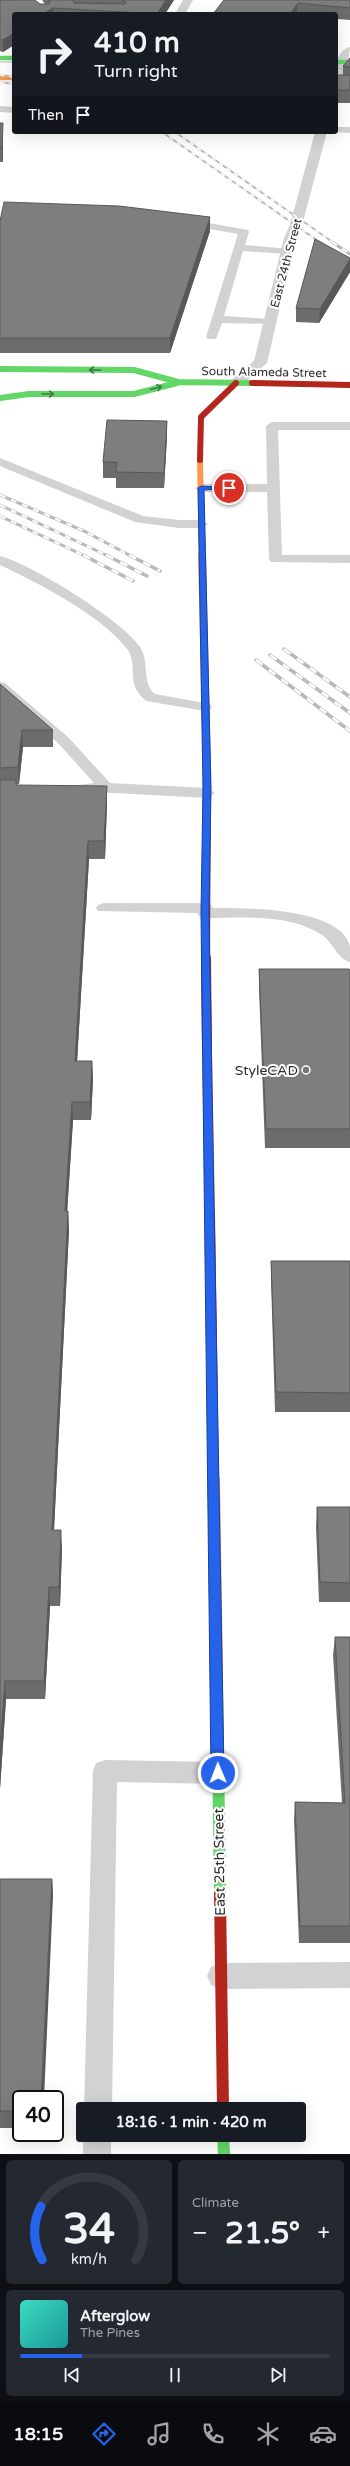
<!DOCTYPE html>
<meta charset="utf-8">
<style>
body{margin:0;font-family:"Varela Round",sans-serif;background:#242831;color:#f1f3f6;height:100vh;display:flex;flex-direction:column;font-size:15px;white-space:nowrap}
*{box-sizing:border-box;margin:0}
p{font-size:13px;color:#9ea1a6}
.icon{flex:none;width:22px;height:22px;fill:none;stroke:currentColor;stroke-width:2;stroke-linecap:round;stroke-linejoin:round}
.map{position:relative;height:2154px;overflow:hidden}
.details{display:flex;flex-direction:column;gap:6px;padding:6px;background:#0d0f14;flex:1}
.details>*{flex:none}
.hud{position:absolute;left:12px;top:12px;width:326px;height:122px;border-radius:4px;box-shadow:0 4px 16px #0002;background:#171b24;color:#f1f3f6;overflow:hidden}
.speed{position:absolute;left:12px;top:2090px;display:flex;gap:8px;font-size:20px;font-weight:700;text-align:center}
.speed>*{display:grid;place-content:center;width:52px;height:52px;border-radius:50%;background:#171b24;box-shadow:0 4px 16px #0002;line-height:1}
.speed .limit{border:2px solid #111;border-radius:6px;background:#fff;color:#111}
.pin{position:absolute;display:grid;place-items:center;width:34px;height:34px;color:#fff;margin:-17px;border:2px solid #fff;border-radius:50%;box-shadow:0 1px 4px #0007}
.me{position:absolute;width:44px;margin:-22px;rotate:359deg;stroke-linejoin:round;filter:drop-shadow(0 0 3px #0008)}
.turn{display:flex;align-items:center;gap:14px;height:84px;padding:0 16px;font-size:18px}
.turn .icon{width:52px;height:52px;stroke-width:2.5}
.turn b{display:block;font-size:28px;line-height:34px}
.then{display:flex;align-items:center;height:38px;padding:0 16px;background:#0003;gap:8px;font-size:15px}
.big{font-size:30px;font-weight:700;line-height:1.1}
.details .widget{flex:1;display:flex;flex-direction:column;justify-content:center;gap:6px;min-width:0;padding:0 14px;border-radius:6px;background:#242831}
.details .dial{align-items:center;gap:0}
.dial svg{height:104px;overflow:visible;fill:none;stroke:#363941;stroke-width:7;stroke-linecap:round;text-anchor:middle}
.dial text{fill:#f1f3f6;stroke:none}
.song{display:flex;align-items:center;gap:12px}
.cover{width:48px;height:48px;border-radius:6px;background:linear-gradient(135deg,hsl(170 70% 55%),hsl(180 70% 35%))}
.played{height:4px;border-radius:2px;background:linear-gradient(90deg,#2563eb 20%,#363941 20%)}
.keys{display:flex;justify-content:space-around;direction:ltr}
.heat{display:flex;justify-content:space-between;align-items:center;font-size:22px;direction:ltr}
.details .tiles{flex:1;display:grid;gap:6px;grid-template-columns:1fr 1fr}
.widget:last-child{grid-column:span 2}
.trip{position:absolute;left:76px;top:2102px;width:230px;height:40px;border-radius:4px;background:#171b24;box-shadow:0 4px 16px #0002;font-weight:700;line-height:40px;text-align:center}
.tabs{display:flex;height:64px;justify-content:space-around;align-items:center;background:#090b0e;color:#9ea1a6}
.tabs .icon{width:28px;height:28px}
.tabs .active{color:#2563eb}
.tabs b{font-size:18px;color:#f1f3f6}
.map>svg:first-child{display:block}
</style>
<div class="map">
<svg width="350" height="2154" viewBox="0 0 350 2154">
<rect width="100%" height="100%" fill="#fff"/>
<g fill="none" stroke-linecap="round" stroke-linejoin="round">
<path fill="#d2d2d2" fill-rule="evenodd" d="M0,106L14,107V113L0,112Z
M336,127H350V133L333,132H336Z
M186,219L248,230L249,232L245,245L291,249V253L287,254L243,251L224,316L270,319L274,320V324L222,323L216,339H208L206,337L238,234L182,224V220Z
M272,422H350V430H278L282,555H350V563L271,562L269,559L267,492H201L195,488L201,484H267L266,426Z
M0,458L143,516L179,520H202L208,524L202,528H179L135,522L0,466Z
M0,556C31,564 122,620 140,647C150,662 141,682 155,694L210,704L212,707L210,710L205,711L146,701C124,683 139,664 127,649C101,615 38,583 0,565Z
M0,682L5,683L69,738L110,783L207,788L215,793L207,798L77,791L74,788L77,785L94,783L59,744L0,693Z
M104,903H205L211,905L213,908C243,908 342,907 350,947C350,951 350,957 350,962C337,959 333,942 322,935C289,913 243,918 205,918L199,916L197,913L98,911L96,908L98,905Z
M105,1760L218,1762L227,1765L230,1773L227,1781L218,1784L117,1782L112,2109H84L93,1771L96,1763Z
M350,1962V1988L220,1989L211,1985L207,1976L211,1967L220,1963Z
M83,2135H111V2154H83Z"/>
<path fill="#d2d2d2" fill-rule="evenodd" d="M183,0H193L185,14H175Z
M350,47C350,55 345,79 336,81C336,69 335,51 350,47Z
M315,132H327L302,225L296,238L267,363L241,386H231L229,383L231,380L254,361L284,238L290,225Z"/>
<path stroke="#63d668" stroke-width="4.5" d="M0,58H14
M336,62H350"/>
<path stroke="#63d668" stroke-width="6" d="M0,369L134,370L178,382L252,383
M0,398L29,394H134L177,383"/>
<path stroke="#63d668" stroke-width="12" d="M217,1678L220,1894
M223,2135L224,2154"/>
<path stroke="#ff974d" stroke-width="4.5" d="M0,78H14"/>
<path stroke="#ff974d" stroke-width="6" d="M200,460L202,556"/>
<path stroke="#ff974d" stroke-width="8" d="M202,555L207,774"/>
<path stroke="#ff974d" stroke-width="10" d="M207,1050L210,1215
M213,1413L214,1481"/>
<path stroke="#ff974d" stroke-width="12" d="M214,1480L217,1678"/>
<path stroke="#b3261e" stroke-width="6" d="M252,383L350,385
M200,460L201,417L236,383"/>
<path stroke="#b3261e" stroke-width="8" d="M206,959L207,774"/>
<path stroke="#b3261e" stroke-width="10" d="M206,958L207,1050
M210,1215L213,1413"/>
<path stroke="#b3261e" stroke-width="12" d="M220,1894L223,2109"/>
<path stroke="#b9b9b9" stroke-width="1" d="M0,62H14
M336,68L350,69"/>
<g stroke="#b9b9b9" stroke-width="2">
<path id="rail-far2" d="M0,75L14,77
M0,82L14,84
M162,132L321,243
M175,132L334,243"/>
</g>
<g stroke="#b9b9b9" stroke-width="3">
<path id="rail-far1" d="M319,242L327,247
M332,242L350,254
M0,495L84,531L131,556
M0,505L108,556
M0,516L85,556"/>
</g>
<g stroke="#b9b9b9" stroke-width="3.5">
<path id="rail" d="M83,555L133,581
M106,555L147,576
M129,555L160,571
M284,649L350,697
M270,655L350,713
M256,660L350,731"/>
</g>
<use href="#rail-far2" stroke="#fff" stroke-width="1.5" stroke-dasharray="4.5" stroke-linecap="butt"/>
<use href="#rail-far1" stroke="#fff" stroke-width="2" stroke-dasharray="6" stroke-linecap="butt"/>
<use href="#rail" stroke="#fff" stroke-width="2.5" stroke-dasharray="8" stroke-linecap="butt"/>
</g>
<path fill="#6c6c6c" d="M0,0L40,4H45L42,0H174L165,14H14V45L3,52L0,51Z
M224,0H350V20L336,19V14H213Z
M350,58V103H336V75H343V66Z
M0,123L3,137V162H0Z
M0,221L210,231L170,353H0Z
M350,272L319,323L296,322V308Z
M167,421V436L164,488H116V478H103V462Z
M0,684L53,730V747H23L19,784H17V785L107,803L105,859H89L77,1061H92L93,1079L91,1120H73L67,1211H68L69,1230L54,1530L62,1548L60,1606H50L45,1699H6L0,1789Z
M259,969L350,970V1148H265L259,988Z
M271,1261H350V1412H275L271,1280Z
M317,1507H350V1602H319L316,1527Z
M335,1637H350V1943H299L294,1820L295,1802L342,1803L333,1655Z
M0,1879H52L53,1896L21,2099V2128H0Z"/>
<path fill="#585858" d="M166,0H174L165,14H157Z
M298,3L297,14H290Z
M53,8V14H43Z
M14,33V45L3,52V40Z
M3,123V162L2,148Z
M210,217V231L170,353V338Z
M350,259V272L319,323L320,309Z
M167,421V436L164,488V473Z
M22,730L23,747L19,784L18,767Z
M107,786V803L105,859L104,841Z
M88,841L89,859L76,1080L75,1061Z
M92,1061L93,1079L91,1120L90,1102Z
M72,1102L73,1120L66,1230L65,1211Z
M68,1211L69,1230L53,1549L52,1530Z
M61,1530L62,1548L60,1606L59,1587Z
M49,1587L50,1606L45,1699L44,1681Z
M5,1681L6,1699L0,1789V1747Z
M52,1879L53,1896L44,2099H41Z"/>
<path fill="#7e7e7e" stroke="#585858" d="M0,0H35L40,4H49L50,2L49,0H73L74,3L125,4L126,2L122,0H166L157,14L53,8L43,14H14V33L3,40H0Z
M224,0H350V8L298,3L290,14H213Z
M350,58V67L343,66Z
M336,75H350V90H336Z
M0,123H3L2,148H0Z
M4,202L119,206L210,217L170,338H0V221Z
M315,239L350,258V259L320,309L296,308Z
M107,420L167,421L164,473L116,472L117,462H103Z
M0,684L53,730H22L18,767L0,768Z
M0,780H16V785L107,786L104,841H88L75,1061H92L90,1102H72L65,1211H68L52,1530H61L59,1587H49L44,1681H5L0,1747Z
M259,969H349L350,970V1129H266Z
M271,1261H350V1393L276,1392Z
M317,1507H350V1583L320,1582Z
M335,1637H350V1926H300L295,1802L345,1803Z
M0,1879H52L41,2099H21V2111H0Z"/>
<defs><path id="oneway-shaft" d="M-6 0H5M1.5-3L5.5 0L1.5 3" fill="none" stroke-width="1.6" stroke-linecap="round" stroke-linejoin="round"/></defs>
<g stroke="#457948">
<use href="#oneway-shaft" transform="translate(95 370) rotate(-180)"/>
<use href="#oneway-shaft" transform="translate(156 388) rotate(-15)"/>
<use href="#oneway-shaft" transform="translate(48 394)"/>
</g>
<path fill="#2563eb" stroke="#184099" d="M201,486L233,488L204,490L211,788L209,913L224,1773L218,1778L211,1773L201,913L203,788L198,488Z"/>
<circle fill="#767676" stroke="#fff" stroke-width="1.5" cx="306" cy="1070" r="4"/>
<g text-anchor="middle" stroke-width="4" stroke-linejoin="round" paint-order="stroke">
<g font-size="12" fill="#2d2d2d" stroke="#fff">
<text transform="translate(286 263) rotate(-75)" y="4">East 24th Street</text>
<text transform="translate(264 372) rotate(1)" y="4">South Alameda Street</text>
</g>
<g font-size="14" fill="#2d2d2d" stroke="#fff" text-anchor="end">
<text x="298" y="1075">StyleCAD</text>
</g>
<g font-size="14" fill="#2d2d2d" stroke="#fff">
<text transform="translate(219 1862) rotate(-91)" y="5">East 25th Street</text>
</g>
</g>
</svg>
<div class="speed"><div class="limit">40</div></div>
<div class="pin" style="left:229px;top:488px;background:#d93025"><svg class="icon" aria-label="arrive" viewBox="0 0 24 24"><path d="M6 21V4h12l-3 4 3 4H6"/></svg></div>
<svg class="me" style="left:218px;top:1773px" viewBox="-20 -20 40 40"><circle r="17" fill="#2563eb" stroke="#fff" stroke-width="3"/><path d="M0-11L8 9 0 5-8 9z" fill="#fff"/></svg>
<div class="trip">18:16 · 1 min · 420 m</div>
<div class="hud">
<div class="turn"><svg class="icon" aria-label="right" viewBox="0 0 24 24"><path d="M7 20v-9h11M14 6l5 5-5 5"/></svg><div><b>410 m</b>Turn right</div></div>
<div class="then">Then<svg class="icon" aria-label="arrive" viewBox="0 0 24 24"><path d="M6 21V4h12l-3 4 3 4H6"/></svg></div>
</div>
</div>
<section class="details">
<div class="tiles">
<div class="widget dial"><svg viewBox="0 0 100 80">
<path d="M14 69A42 42 0 1 1 86 69"/>
<path d="M14 69A42 42 0 0 1 13 28" stroke="#2563eb"/>
<text x="50" y="56" font-size="32" font-weight="700">34</text>
<text x="50" y="72" font-size="11">km/h</text>
</svg></div>
<div class="widget"><p>Climate</p>
<div class="heat"><a>−</a><b class="big">21.5°</b><a>+</a></div>
</div>
<div class="widget">
<div class="song"><i class="cover"></i><div><b>Afterglow</b><p>The Pines</p></div></div>
<div class="played"></div>
<div class="keys"><svg class="icon" aria-label="previous" viewBox="0 0 24 24"><path d="M18 5L8 12l10 7zM5 5v14"/></svg><svg class="icon" aria-label="pause" viewBox="0 0 24 24"><path d="M8 5v14M16 5v14"/></svg><svg class="icon" aria-label="next" viewBox="0 0 24 24"><path d="M6 5l10 7-10 7zM19 5v14"/></svg></div>
</div>
</div>
</section>
<nav class="tabs">
<b>18:15</b>
<svg class="icon active" aria-label="directions" viewBox="0 0 24 24"><path d="M12 3l9 9-9 9-9-9zM9 14v-3h6M13 9l2 2-2 2"/></svg>
<svg class="icon" aria-label="music" viewBox="0 0 24 24"><path d="M9 18V5l10-2v13"/><circle cx="6" cy="18" r="3"/><circle cx="16" cy="16" r="3"/></svg>
<svg class="icon" aria-label="phone" viewBox="0 0 24 24"><path d="M5 4h4l2 5-3 2q2 4 5 5l2-3 5 2v4C11 20 4 13 5 4z"/></svg>
<svg class="icon" aria-label="climate" viewBox="0 0 24 24"><path d="M12 3v18M4 7l16 10M4 17L20 7"/></svg>
<svg class="icon" aria-label="car" viewBox="0 0 24 24"><path d="M5 17H2v-5l4-1 3-4h7l3 4 3 1v5h-3M9 17h6M6 11h13"/><circle cx="7" cy="17" r="2"/><circle cx="17" cy="17" r="2"/></svg>
</nav>
